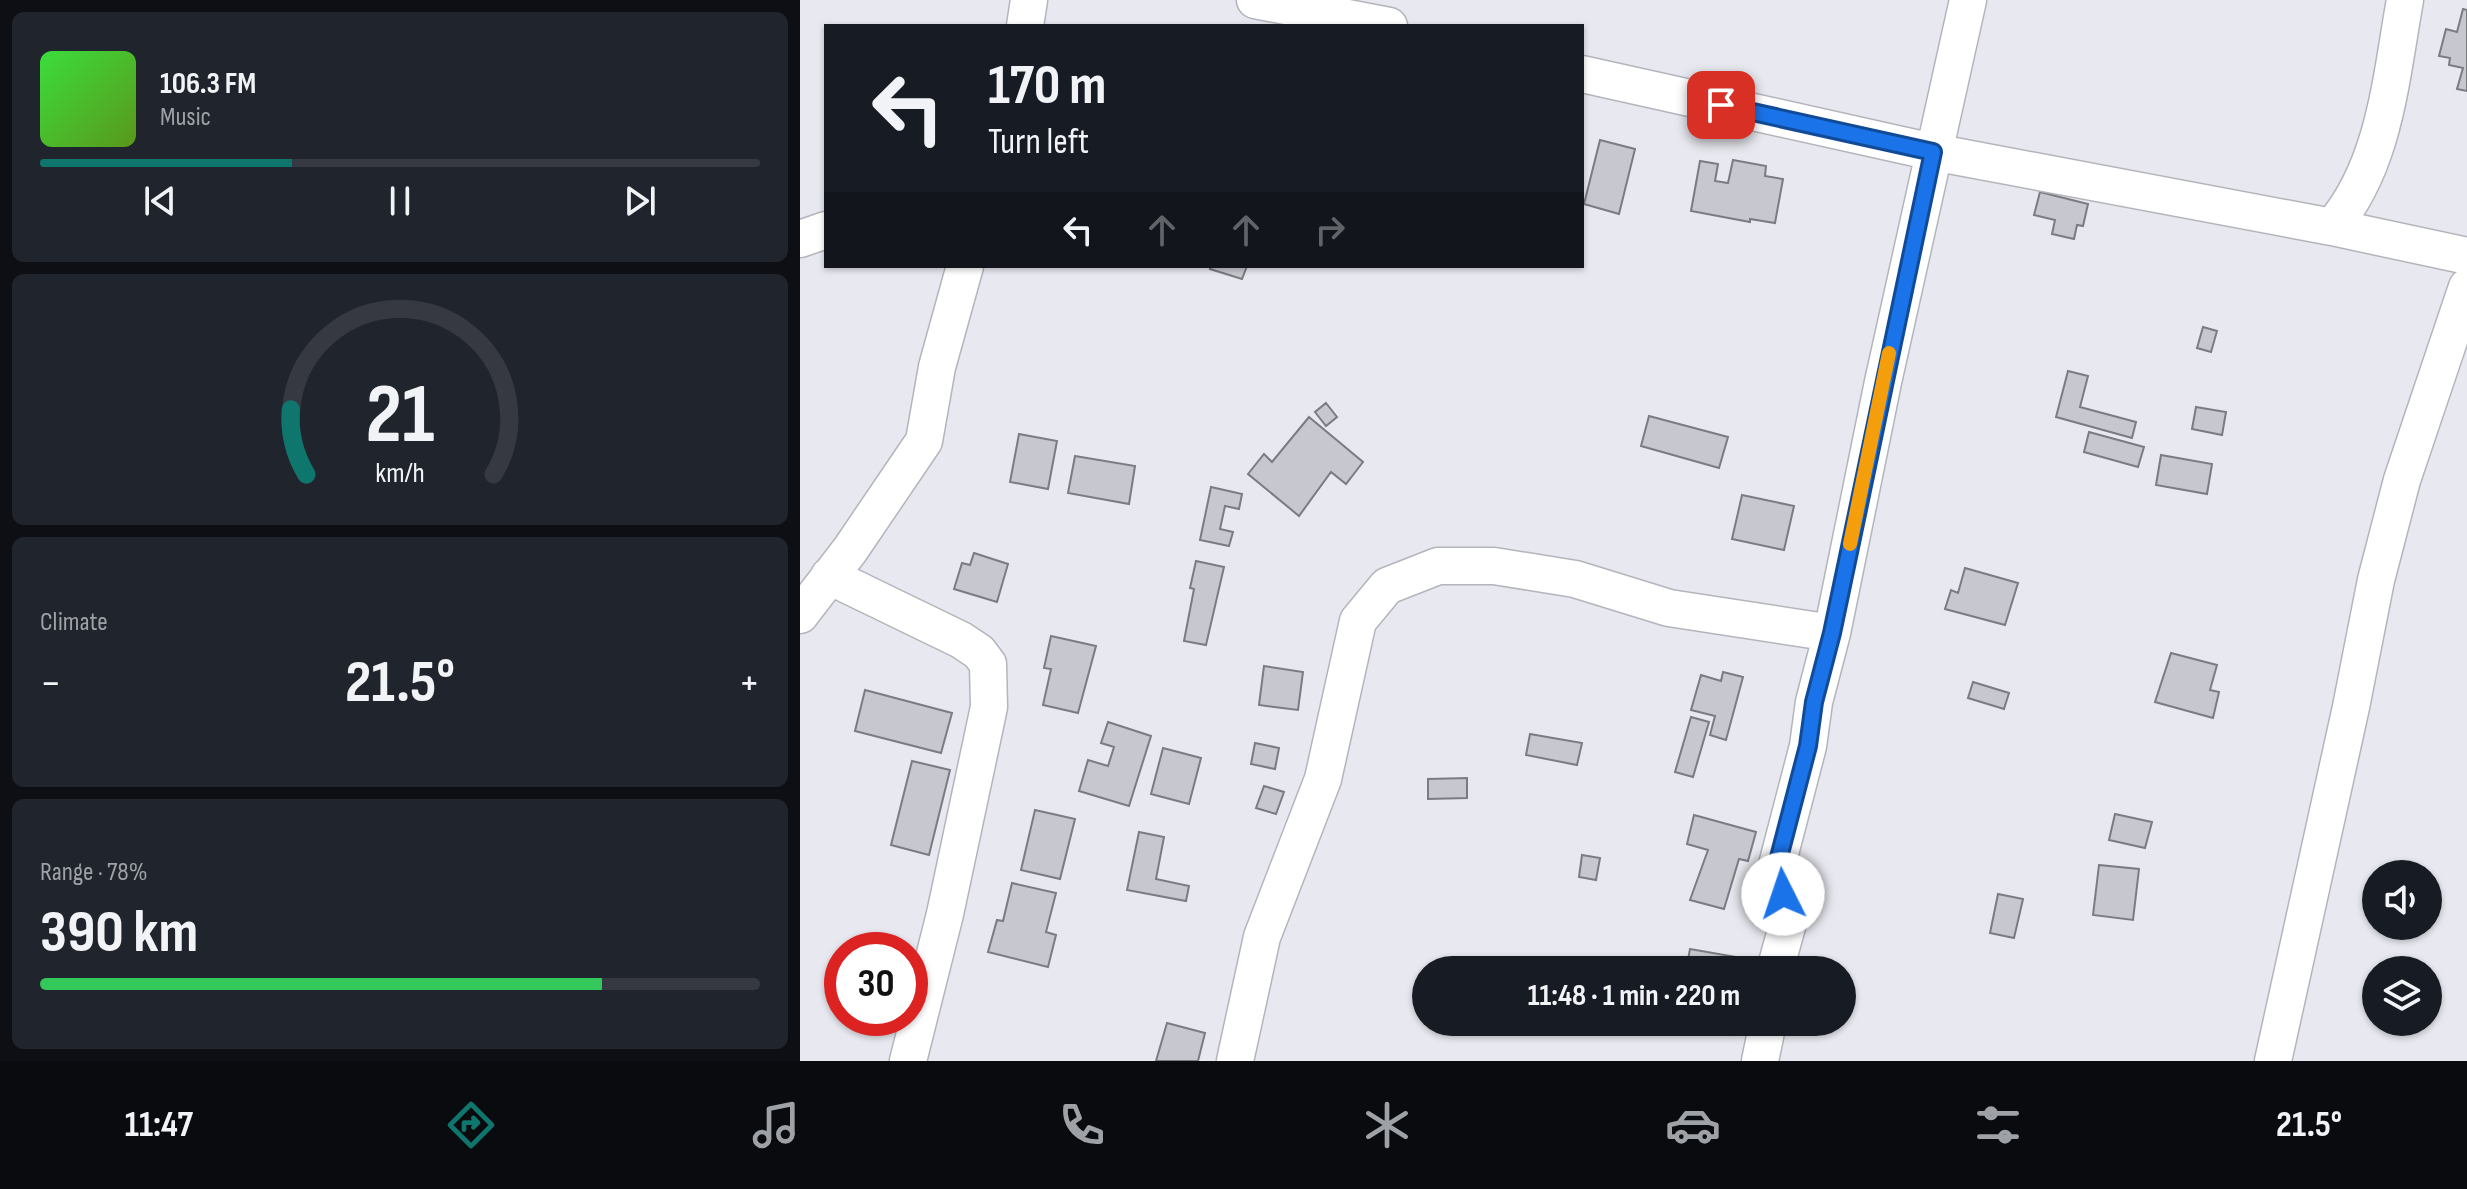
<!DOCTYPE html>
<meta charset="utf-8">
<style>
body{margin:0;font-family:"Sofia Sans Condensed",sans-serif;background:#20242c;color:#f1f3f6;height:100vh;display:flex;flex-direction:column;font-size:30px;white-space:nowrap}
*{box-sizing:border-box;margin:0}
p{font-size:26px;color:#9ea1a6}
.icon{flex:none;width:44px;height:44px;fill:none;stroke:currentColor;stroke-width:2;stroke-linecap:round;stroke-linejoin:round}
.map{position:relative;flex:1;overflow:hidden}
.details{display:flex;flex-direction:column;gap:12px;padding:12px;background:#0d0f14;width:800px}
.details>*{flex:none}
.top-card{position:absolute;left:24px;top:24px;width:760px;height:244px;border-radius:0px;box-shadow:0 2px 6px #0004;background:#171b24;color:#f1f3f6;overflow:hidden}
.buttons{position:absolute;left:1562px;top:860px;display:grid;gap:16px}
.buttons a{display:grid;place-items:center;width:80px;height:80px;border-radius:50%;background:#171b24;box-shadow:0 2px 6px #0004;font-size:40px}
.speed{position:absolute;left:24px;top:932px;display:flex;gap:16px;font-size:40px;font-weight:700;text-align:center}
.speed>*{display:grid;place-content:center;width:104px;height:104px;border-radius:50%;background:#171b24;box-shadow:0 2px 6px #0004;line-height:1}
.speed .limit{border:12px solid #d22;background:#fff;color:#111}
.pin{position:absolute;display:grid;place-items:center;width:68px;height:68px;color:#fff;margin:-34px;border-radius:16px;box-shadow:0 4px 12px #0006}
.me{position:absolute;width:88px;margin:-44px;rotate:356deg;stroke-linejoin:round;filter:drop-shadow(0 0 6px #0008)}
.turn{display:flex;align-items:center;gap:28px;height:168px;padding:0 32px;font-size:36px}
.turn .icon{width:104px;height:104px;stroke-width:2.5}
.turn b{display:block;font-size:56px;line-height:68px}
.lanes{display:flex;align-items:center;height:76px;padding:0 32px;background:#0003;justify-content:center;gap:40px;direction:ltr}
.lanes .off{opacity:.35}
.big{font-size:60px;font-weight:700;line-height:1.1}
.details .widget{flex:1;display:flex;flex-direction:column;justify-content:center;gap:12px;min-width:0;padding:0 28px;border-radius:12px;background:#20242c}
.details .dial{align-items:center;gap:0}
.dial svg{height:208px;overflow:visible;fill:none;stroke:#363941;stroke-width:7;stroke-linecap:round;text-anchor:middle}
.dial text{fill:#f1f3f6;stroke:none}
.song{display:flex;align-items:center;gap:24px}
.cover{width:96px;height:96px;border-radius:12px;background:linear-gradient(135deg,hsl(120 70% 55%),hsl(90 70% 35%))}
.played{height:8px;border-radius:4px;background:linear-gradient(90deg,#0f766e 35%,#363941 35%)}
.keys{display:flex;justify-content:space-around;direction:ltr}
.heat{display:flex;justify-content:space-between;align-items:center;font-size:44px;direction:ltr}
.charge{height:12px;border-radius:6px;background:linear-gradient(90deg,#34c759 78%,#363941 0)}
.trip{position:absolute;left:612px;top:956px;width:444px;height:80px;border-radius:40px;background:#171b24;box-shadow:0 2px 6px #0004;font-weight:700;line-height:80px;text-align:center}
.tabs{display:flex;height:128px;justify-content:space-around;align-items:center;background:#090b0e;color:#9ea1a6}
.tabs .icon{width:56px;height:56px}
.tabs .active{color:#0f766e}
.tabs b{font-size:36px;color:#f1f3f6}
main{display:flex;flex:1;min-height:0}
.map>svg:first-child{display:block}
</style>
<main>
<section class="details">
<div class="widget">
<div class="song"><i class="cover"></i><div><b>106.3 FM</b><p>Music</p></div></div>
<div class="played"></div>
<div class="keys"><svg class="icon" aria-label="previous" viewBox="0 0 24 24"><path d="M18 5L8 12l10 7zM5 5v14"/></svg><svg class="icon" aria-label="pause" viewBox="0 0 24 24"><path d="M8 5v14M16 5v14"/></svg><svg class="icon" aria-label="next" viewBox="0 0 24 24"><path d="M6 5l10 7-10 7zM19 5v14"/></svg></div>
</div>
<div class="widget dial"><svg viewBox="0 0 100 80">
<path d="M14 69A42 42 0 1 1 86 69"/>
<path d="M14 69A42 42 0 0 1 8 44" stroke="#0f766e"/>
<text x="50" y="56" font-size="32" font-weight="700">21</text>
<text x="50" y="72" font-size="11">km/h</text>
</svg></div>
<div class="widget"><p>Climate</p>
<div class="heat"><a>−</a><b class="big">21.5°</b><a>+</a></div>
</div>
<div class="widget"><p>Range · 78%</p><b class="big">390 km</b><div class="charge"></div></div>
</section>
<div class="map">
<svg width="1667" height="1061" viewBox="0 0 1667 1061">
<rect width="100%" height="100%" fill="#e8e8f0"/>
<path fill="#c7c7cf" stroke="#7b7b82" stroke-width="2" d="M1663,9L1667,10V91L1657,89L1663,68L1649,65L1650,58L1639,56L1646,29L1657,32Z
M800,140L835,149L819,214L784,204Z
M933,160L966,166L965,176L983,179L975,223L950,219V222L891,211L900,161L918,164L915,181L928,183Z
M1240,192L1288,204L1283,226L1277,225L1274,239L1252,234L1255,220L1234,215Z
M411,266H447L442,279L410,269Z
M1403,327L1417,331L1411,352L1397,348Z
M1268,371L1288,376L1280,407L1336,422L1332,438L1256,417Z
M526,403L537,417L526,426L515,412Z
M1396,407L1426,412L1422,435L1392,429Z
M849,416L928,437L919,468L841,446Z
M509,417L563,462L546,484L531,472L499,516L448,474L464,454L472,462Z
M1289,432L1344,447L1338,467L1284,452Z
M219,434L257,441L248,489L210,482Z
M1361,455L1412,464L1407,494L1356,485Z
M275,456L335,466L329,504L268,493Z
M411,487L442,494L439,509L425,506L420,529L433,532L429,546L400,540Z
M942,495L994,506L984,550L932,539Z
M174,553L208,564L197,602L154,589L162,563L170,565Z
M396,561L424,567L406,645L384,641L394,589L390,588Z
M1165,568L1218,583L1205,625L1145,609L1151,590L1158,593Z
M251,636L296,646L278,713L243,705L251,669L244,668Z
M1371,653L1417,665L1410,690L1419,692L1413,718L1355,702Z
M464,666L503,672L498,710L459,705Z
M923,672L943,677L926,740L910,735L915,716L891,710L901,675L921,681Z
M1173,682L1209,693L1204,709L1168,698Z
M65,690L152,713L141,753L55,731Z
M891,717L909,722L893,777L875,772Z
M308,722L351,736L329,806L279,791L288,760L308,766L314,747L301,743Z
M730,734L782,743L777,765L726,755Z
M455,743L479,748L475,769L451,764Z
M363,748L401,758L389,804L351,794Z
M112,761L150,770L129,855L91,845Z
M667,778V798L628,799V779Z
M464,786L484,792L476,814L456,808Z
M235,810L275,819L260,879L221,870Z
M1315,814L1352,822L1345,848L1309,840Z
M894,815L956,832L948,861L939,859L924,909L890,900L908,850L887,844Z
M339,832L364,837L356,879L389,886L386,901L327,890Z
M782,855L800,858L796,880L779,877Z
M1299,865L1339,869L1333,920L1293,915Z
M212,883L256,893L246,932L256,935L248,967L188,952L197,920L203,921Z
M1198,894L1223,899L1214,938L1190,933Z
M890,949L942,958L941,970H886Z
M897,1022H935L933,1035L895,1029Z
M367,1023L405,1033L398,1061H356Z"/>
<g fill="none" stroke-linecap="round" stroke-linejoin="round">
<g stroke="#b4b5bc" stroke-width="39">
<path id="minor" d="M455,0L589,26
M225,26L229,0
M782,74L1133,152L1532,227L1667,256
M1532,227C1585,166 1591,77 1605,0
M0,239L26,230
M29,576L161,640L179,652L188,664L189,707L145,914L108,1061
M0,615L50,550L124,441L137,367L165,266
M975,970L988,923L977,865L1008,746L1014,702L1032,633L1083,382L1168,0
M435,1061L462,937L523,779L558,621L587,586L638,566H694L775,579L869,608L1032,633
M960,1061L968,1022
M1473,1061L1551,707L1576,580L1602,480L1667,287"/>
</g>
<use href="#minor" stroke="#fff" stroke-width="36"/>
</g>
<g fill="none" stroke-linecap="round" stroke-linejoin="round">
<g stroke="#114b97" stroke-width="20">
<path id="route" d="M921,105L1133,152L1032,633L1014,702L1008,746L977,865L983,894"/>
</g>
<use href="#route" stroke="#1a73e8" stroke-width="14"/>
<path stroke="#f59e0b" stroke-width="14" d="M1050,544L1089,353"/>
</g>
</svg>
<div class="buttons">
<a><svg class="icon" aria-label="sound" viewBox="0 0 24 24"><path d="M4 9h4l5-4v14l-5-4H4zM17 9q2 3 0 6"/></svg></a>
<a><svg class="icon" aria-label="layers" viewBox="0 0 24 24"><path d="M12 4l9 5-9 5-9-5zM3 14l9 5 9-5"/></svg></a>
</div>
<div class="speed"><div class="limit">30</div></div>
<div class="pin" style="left:921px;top:105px;background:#d93025"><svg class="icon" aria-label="arrive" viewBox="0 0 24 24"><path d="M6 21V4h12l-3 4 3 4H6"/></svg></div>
<svg class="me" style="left:983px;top:894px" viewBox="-20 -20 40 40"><circle r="19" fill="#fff"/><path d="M0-13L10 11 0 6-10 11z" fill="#1a73e8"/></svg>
<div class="trip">11:48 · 1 min · 220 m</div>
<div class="top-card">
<div class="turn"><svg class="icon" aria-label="left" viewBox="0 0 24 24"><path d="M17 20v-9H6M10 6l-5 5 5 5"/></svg><div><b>170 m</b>Turn left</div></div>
<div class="lanes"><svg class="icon" aria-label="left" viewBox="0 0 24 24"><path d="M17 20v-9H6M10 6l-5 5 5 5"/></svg><svg class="icon off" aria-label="ahead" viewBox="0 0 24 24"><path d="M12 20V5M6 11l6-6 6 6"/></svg><svg class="icon off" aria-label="ahead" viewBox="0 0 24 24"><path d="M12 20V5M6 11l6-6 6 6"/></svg><svg class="icon off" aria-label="right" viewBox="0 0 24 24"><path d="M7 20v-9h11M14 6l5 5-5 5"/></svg></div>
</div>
</div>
</main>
<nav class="tabs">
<b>11:47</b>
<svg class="icon active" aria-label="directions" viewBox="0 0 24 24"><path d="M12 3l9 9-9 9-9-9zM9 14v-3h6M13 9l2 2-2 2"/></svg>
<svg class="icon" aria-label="music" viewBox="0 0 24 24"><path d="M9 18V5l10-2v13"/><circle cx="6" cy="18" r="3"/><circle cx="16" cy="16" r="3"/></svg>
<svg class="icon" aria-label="phone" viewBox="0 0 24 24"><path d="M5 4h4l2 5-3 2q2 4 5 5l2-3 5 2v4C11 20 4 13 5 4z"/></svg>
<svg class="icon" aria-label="climate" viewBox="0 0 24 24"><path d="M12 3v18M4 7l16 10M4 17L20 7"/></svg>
<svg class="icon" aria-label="car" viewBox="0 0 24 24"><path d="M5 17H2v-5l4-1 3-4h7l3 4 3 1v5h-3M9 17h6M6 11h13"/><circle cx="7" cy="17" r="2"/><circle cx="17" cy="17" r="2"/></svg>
<svg class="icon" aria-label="filters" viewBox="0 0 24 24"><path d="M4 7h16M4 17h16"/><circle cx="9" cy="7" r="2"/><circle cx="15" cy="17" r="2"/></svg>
<b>21.5°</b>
</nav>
